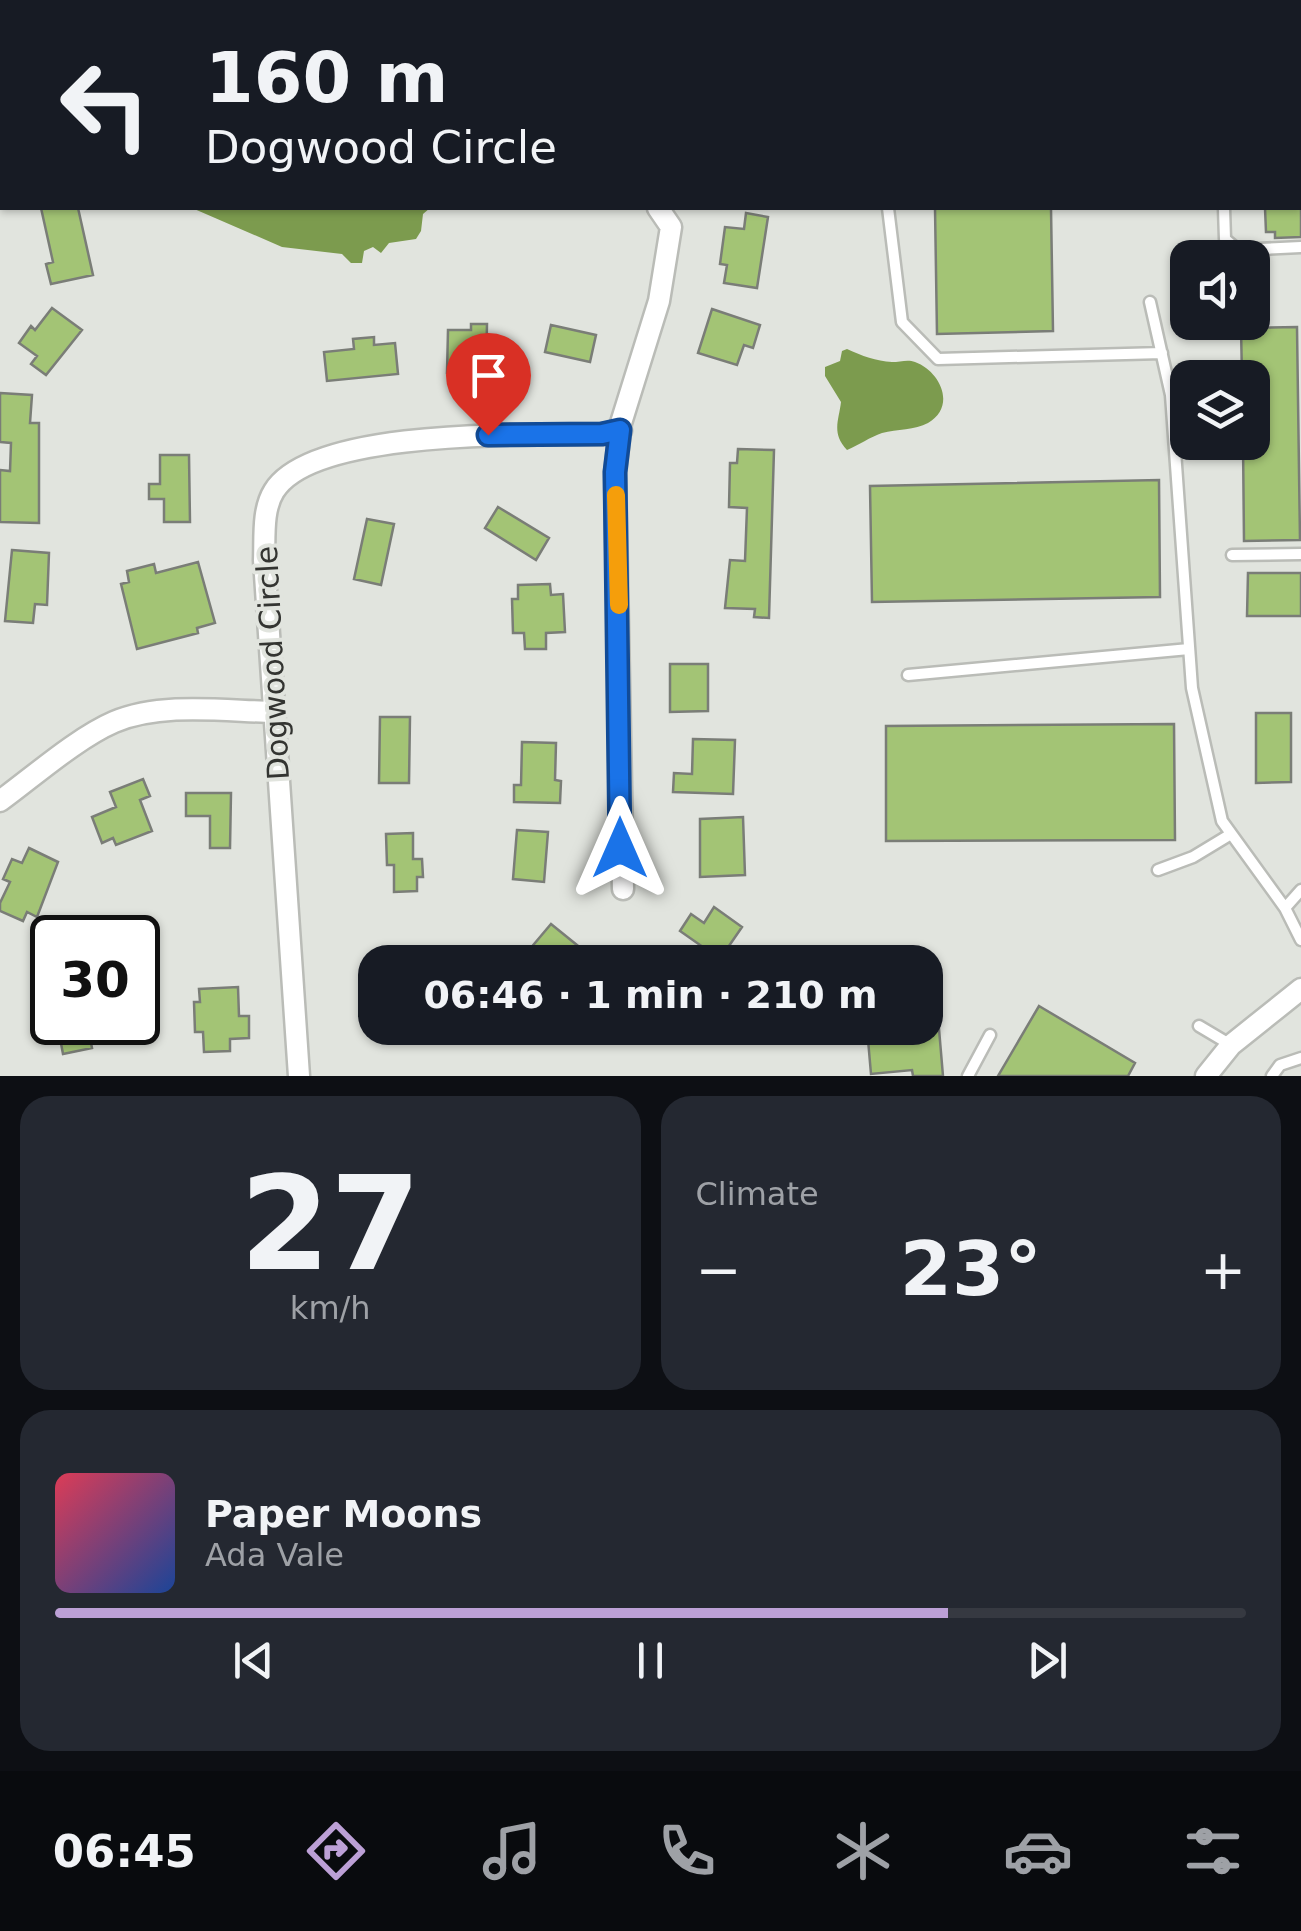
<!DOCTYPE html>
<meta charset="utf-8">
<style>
body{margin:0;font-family:"DejaVu Sans",sans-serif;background:#242831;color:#f1f3f6;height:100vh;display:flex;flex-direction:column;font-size:38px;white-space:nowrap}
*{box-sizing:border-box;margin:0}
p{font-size:32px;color:#9ea1a6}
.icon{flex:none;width:55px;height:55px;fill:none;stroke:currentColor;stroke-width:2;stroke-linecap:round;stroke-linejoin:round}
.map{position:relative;height:1076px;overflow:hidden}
.sheet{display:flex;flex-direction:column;gap:20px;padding:20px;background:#0d0f14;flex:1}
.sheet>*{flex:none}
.top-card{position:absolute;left:0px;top:0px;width:1302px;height:210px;box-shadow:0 2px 8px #0004;background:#171b24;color:#f1f3f6;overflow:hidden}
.tools{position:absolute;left:1170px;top:240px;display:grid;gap:20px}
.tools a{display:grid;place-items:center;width:100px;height:100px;border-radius:20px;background:#171b24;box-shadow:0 2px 8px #0004;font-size:50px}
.speed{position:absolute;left:30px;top:915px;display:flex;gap:20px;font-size:50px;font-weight:700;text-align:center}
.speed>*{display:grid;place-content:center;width:130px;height:130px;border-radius:50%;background:#171b24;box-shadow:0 2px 8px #0004;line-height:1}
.speed .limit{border:5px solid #111;border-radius:15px;background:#fff;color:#111}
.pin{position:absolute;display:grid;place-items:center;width:85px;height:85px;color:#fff;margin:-102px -42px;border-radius:50% 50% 50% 0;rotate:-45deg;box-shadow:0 0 10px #0007}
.pin .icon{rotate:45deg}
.me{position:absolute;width:110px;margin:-55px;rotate:0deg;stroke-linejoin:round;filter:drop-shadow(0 0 8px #0008)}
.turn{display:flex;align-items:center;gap:35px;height:210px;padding:0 40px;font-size:45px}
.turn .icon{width:130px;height:130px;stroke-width:2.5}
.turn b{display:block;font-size:70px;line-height:85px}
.big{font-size:75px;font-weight:700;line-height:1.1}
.sheet .tile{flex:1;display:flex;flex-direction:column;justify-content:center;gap:15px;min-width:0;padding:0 35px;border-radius:30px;background:#242831}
.sheet .dial{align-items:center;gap:0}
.dial b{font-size:130px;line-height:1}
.song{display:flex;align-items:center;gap:30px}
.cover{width:120px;height:120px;border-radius:15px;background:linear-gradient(135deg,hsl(350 70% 55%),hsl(220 70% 35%))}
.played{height:10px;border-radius:5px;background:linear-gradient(90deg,#bca0d6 75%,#363941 75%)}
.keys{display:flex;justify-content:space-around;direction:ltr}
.heat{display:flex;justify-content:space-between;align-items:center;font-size:55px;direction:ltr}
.sheet .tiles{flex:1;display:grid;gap:20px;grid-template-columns:1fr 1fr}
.tile:last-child{grid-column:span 2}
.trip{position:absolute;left:358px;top:945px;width:585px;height:100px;border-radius:30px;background:#171b24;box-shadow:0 2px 8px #0004;font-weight:700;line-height:100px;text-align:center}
.tabs{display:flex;height:160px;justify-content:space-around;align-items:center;background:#090b0e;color:#9ea1a6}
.tabs .icon{width:70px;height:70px}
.tabs .active{color:#bca0d6}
.tabs b{font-size:45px;color:#f1f3f6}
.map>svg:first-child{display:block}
</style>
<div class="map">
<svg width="1301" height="1076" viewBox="0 0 1301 1076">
<rect width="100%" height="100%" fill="#e1e4de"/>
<path fill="#7c9b4e" d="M192,208H430L423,214L421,231L416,239L389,243L381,253L373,247L364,251L362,263H351L342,254L282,247Z
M847,349C862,356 876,361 892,362C900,362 908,359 915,362C940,371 957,406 928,423C915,430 897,429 882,433C870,437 859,445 847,450C831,433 839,420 841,402L825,376V367L840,361L842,351Z"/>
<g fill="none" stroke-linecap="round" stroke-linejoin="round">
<path stroke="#7c9b4e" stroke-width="5" d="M31,2L32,0
M0,65L2,60"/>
</g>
<path fill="#a3c475" stroke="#7a7d77" stroke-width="2.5" d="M41,208H78L93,275L51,284L46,264L53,262Z
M935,208H1051L1053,331L937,334Z
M1265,208H1301V237L1275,238V232H1266Z
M746,213L768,217L757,288L724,283L727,265L720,264L725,227L744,229Z
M52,308L82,330L46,375L31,364L37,356L19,343L31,326L35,330Z
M712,309L760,325L753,348L744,345L737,365L698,353Z
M471,324H487L486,368H469L468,374L447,373L448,330H471Z
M551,325L596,335L590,362L545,352Z
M1297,327L1300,540L1244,541L1243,442H1252V378H1242L1241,328Z
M374,337V345L395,343L398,374L327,381L324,352L354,349L353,339Z
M0,393L32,395L30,423H39V523L0,522V470L10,471L11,443L0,442Z
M738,449L774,450L769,618L754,617L755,609L725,608L730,560L745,561L747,508L729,507L730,463H737Z
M160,455H189L190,522H164V499H149V484H160Z
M1159,480L1160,597L872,602L870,486Z
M498,507L549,538L536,560L485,528Z
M367,519L394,524L381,585L354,579Z
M12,550L49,553L47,605L35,604L33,623L5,621Z
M198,562L215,623L197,628L198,633L137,649L121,584L129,582L127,571L154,564L156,573Z
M1248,573H1301V616H1247Z
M550,584L551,595L563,594L565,632L546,633V649H525L524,633H513L512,599H518V585Z
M670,664H708V711L670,712Z
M1256,713H1291V782L1256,783Z
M380,717H410L409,783H379Z
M1174,724L1175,840L886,841V726Z
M693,739L735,740L733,794L673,792L674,773L692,774Z
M522,742L556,743L555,780L561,781L560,803L514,802V785H521Z
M143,779L150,796L140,800L152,831L116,845L113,838L102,843L92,817L116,807L110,792Z
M186,793H231L230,848H210V816H186Z
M743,817L745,875L700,877V819Z
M517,830L548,832L544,882L513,879Z
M413,833V859H422L423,877H417V891L394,892V865H387L386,834Z
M29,848L58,862L37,917L27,912L23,921L0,911V903L10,882L3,879L12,859L22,863Z
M714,907L742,927L720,959L680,931L691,914L704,923Z
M551,924L588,954L581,962H544L529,950Z
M238,987L239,1016H249V1038L230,1039V1051L204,1052L203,1032H195L194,1002H200L199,989Z
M1039,1006L1135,1063L1128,1076H998Z
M938,1017L943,1076H913L912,1070L871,1074L867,1028H925V1018Z
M57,1022H87L92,1048L63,1054Z"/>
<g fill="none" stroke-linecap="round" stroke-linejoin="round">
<g stroke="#babcb7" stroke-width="15">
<path id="service" d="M1289,2L1301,1
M888,208L902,322L938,359L1162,353
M1224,208L1225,239L1238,250L1301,247
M1150,302L1171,395L1192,688L1222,821L1285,908
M1232,555L1301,554
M908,675L1189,649
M1158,870L1193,857L1231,834
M1301,890L1285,908L1301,940
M1199,1026L1231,1045
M968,1076L990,1035
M1272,1076L1280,1065L1301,1058"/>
</g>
<g stroke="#babcb7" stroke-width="25">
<path id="minor" d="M0,801C33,777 77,738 114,722C162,702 223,711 274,712
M623,889L615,473L621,423L659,301L671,227L658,208
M299,1076L264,560C265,538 262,510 274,491C313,428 532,435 602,434L621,431
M1206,1076L1231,1045L1301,989"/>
</g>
<use href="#service" stroke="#fff" stroke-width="10"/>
<use href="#minor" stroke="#fff" stroke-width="20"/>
</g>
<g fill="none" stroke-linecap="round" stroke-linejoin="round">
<g stroke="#114b97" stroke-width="25">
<path id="route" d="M488,435L602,434L620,430L615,472L620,848"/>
</g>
<use href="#route" stroke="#1a73e8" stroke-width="18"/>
<path stroke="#f59e0b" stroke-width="18" d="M616,495L619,605"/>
</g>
<g text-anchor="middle" stroke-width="8" stroke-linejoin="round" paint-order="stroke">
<g font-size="30" fill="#333431" stroke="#e1e4de">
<text transform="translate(273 663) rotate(-93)" y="10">Dogwood Circle</text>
</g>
</g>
</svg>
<div class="tools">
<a><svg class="icon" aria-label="sound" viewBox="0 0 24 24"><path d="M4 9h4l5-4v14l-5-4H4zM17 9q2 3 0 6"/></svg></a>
<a><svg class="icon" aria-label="layers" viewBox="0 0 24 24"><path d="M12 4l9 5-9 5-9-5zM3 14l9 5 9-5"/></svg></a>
</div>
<div class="speed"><div class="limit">30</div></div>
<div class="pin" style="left:488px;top:435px;background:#d93025"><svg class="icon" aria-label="arrive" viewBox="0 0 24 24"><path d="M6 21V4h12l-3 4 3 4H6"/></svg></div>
<svg class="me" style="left:620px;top:848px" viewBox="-20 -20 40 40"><path d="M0-17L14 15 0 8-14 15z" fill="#1a73e8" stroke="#fff" stroke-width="4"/></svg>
<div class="trip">06:46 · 1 min · 210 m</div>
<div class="top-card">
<div class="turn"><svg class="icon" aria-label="left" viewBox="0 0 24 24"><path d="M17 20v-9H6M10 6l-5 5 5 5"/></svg><div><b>160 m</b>Dogwood Circle</div></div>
</div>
</div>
<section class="sheet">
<div class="tiles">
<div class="tile dial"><b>27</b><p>km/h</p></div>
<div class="tile"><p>Climate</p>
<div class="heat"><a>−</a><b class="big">23°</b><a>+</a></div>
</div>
<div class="tile">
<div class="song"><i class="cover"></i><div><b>Paper Moons</b><p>Ada Vale</p></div></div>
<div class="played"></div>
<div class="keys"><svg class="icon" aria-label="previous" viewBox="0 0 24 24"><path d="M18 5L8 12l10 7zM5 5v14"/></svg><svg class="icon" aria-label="pause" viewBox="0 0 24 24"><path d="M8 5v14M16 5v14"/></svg><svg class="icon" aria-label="next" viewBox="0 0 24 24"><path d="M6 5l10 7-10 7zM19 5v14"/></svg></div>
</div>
</div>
</section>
<nav class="tabs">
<b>06:45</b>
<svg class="icon active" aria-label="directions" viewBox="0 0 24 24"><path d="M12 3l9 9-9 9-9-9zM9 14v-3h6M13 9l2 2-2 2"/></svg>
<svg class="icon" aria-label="music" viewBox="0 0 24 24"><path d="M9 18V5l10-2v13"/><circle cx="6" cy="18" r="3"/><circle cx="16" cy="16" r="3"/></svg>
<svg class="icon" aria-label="phone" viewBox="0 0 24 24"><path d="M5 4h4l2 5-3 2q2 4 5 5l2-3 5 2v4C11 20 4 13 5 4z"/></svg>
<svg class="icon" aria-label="climate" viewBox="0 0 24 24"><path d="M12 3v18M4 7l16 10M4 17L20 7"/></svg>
<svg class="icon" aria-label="car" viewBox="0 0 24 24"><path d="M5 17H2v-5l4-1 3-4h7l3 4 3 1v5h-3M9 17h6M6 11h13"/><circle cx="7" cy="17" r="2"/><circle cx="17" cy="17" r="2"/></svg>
<svg class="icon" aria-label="filters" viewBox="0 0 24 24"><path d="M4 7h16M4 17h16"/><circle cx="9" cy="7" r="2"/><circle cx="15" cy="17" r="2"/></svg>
</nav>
